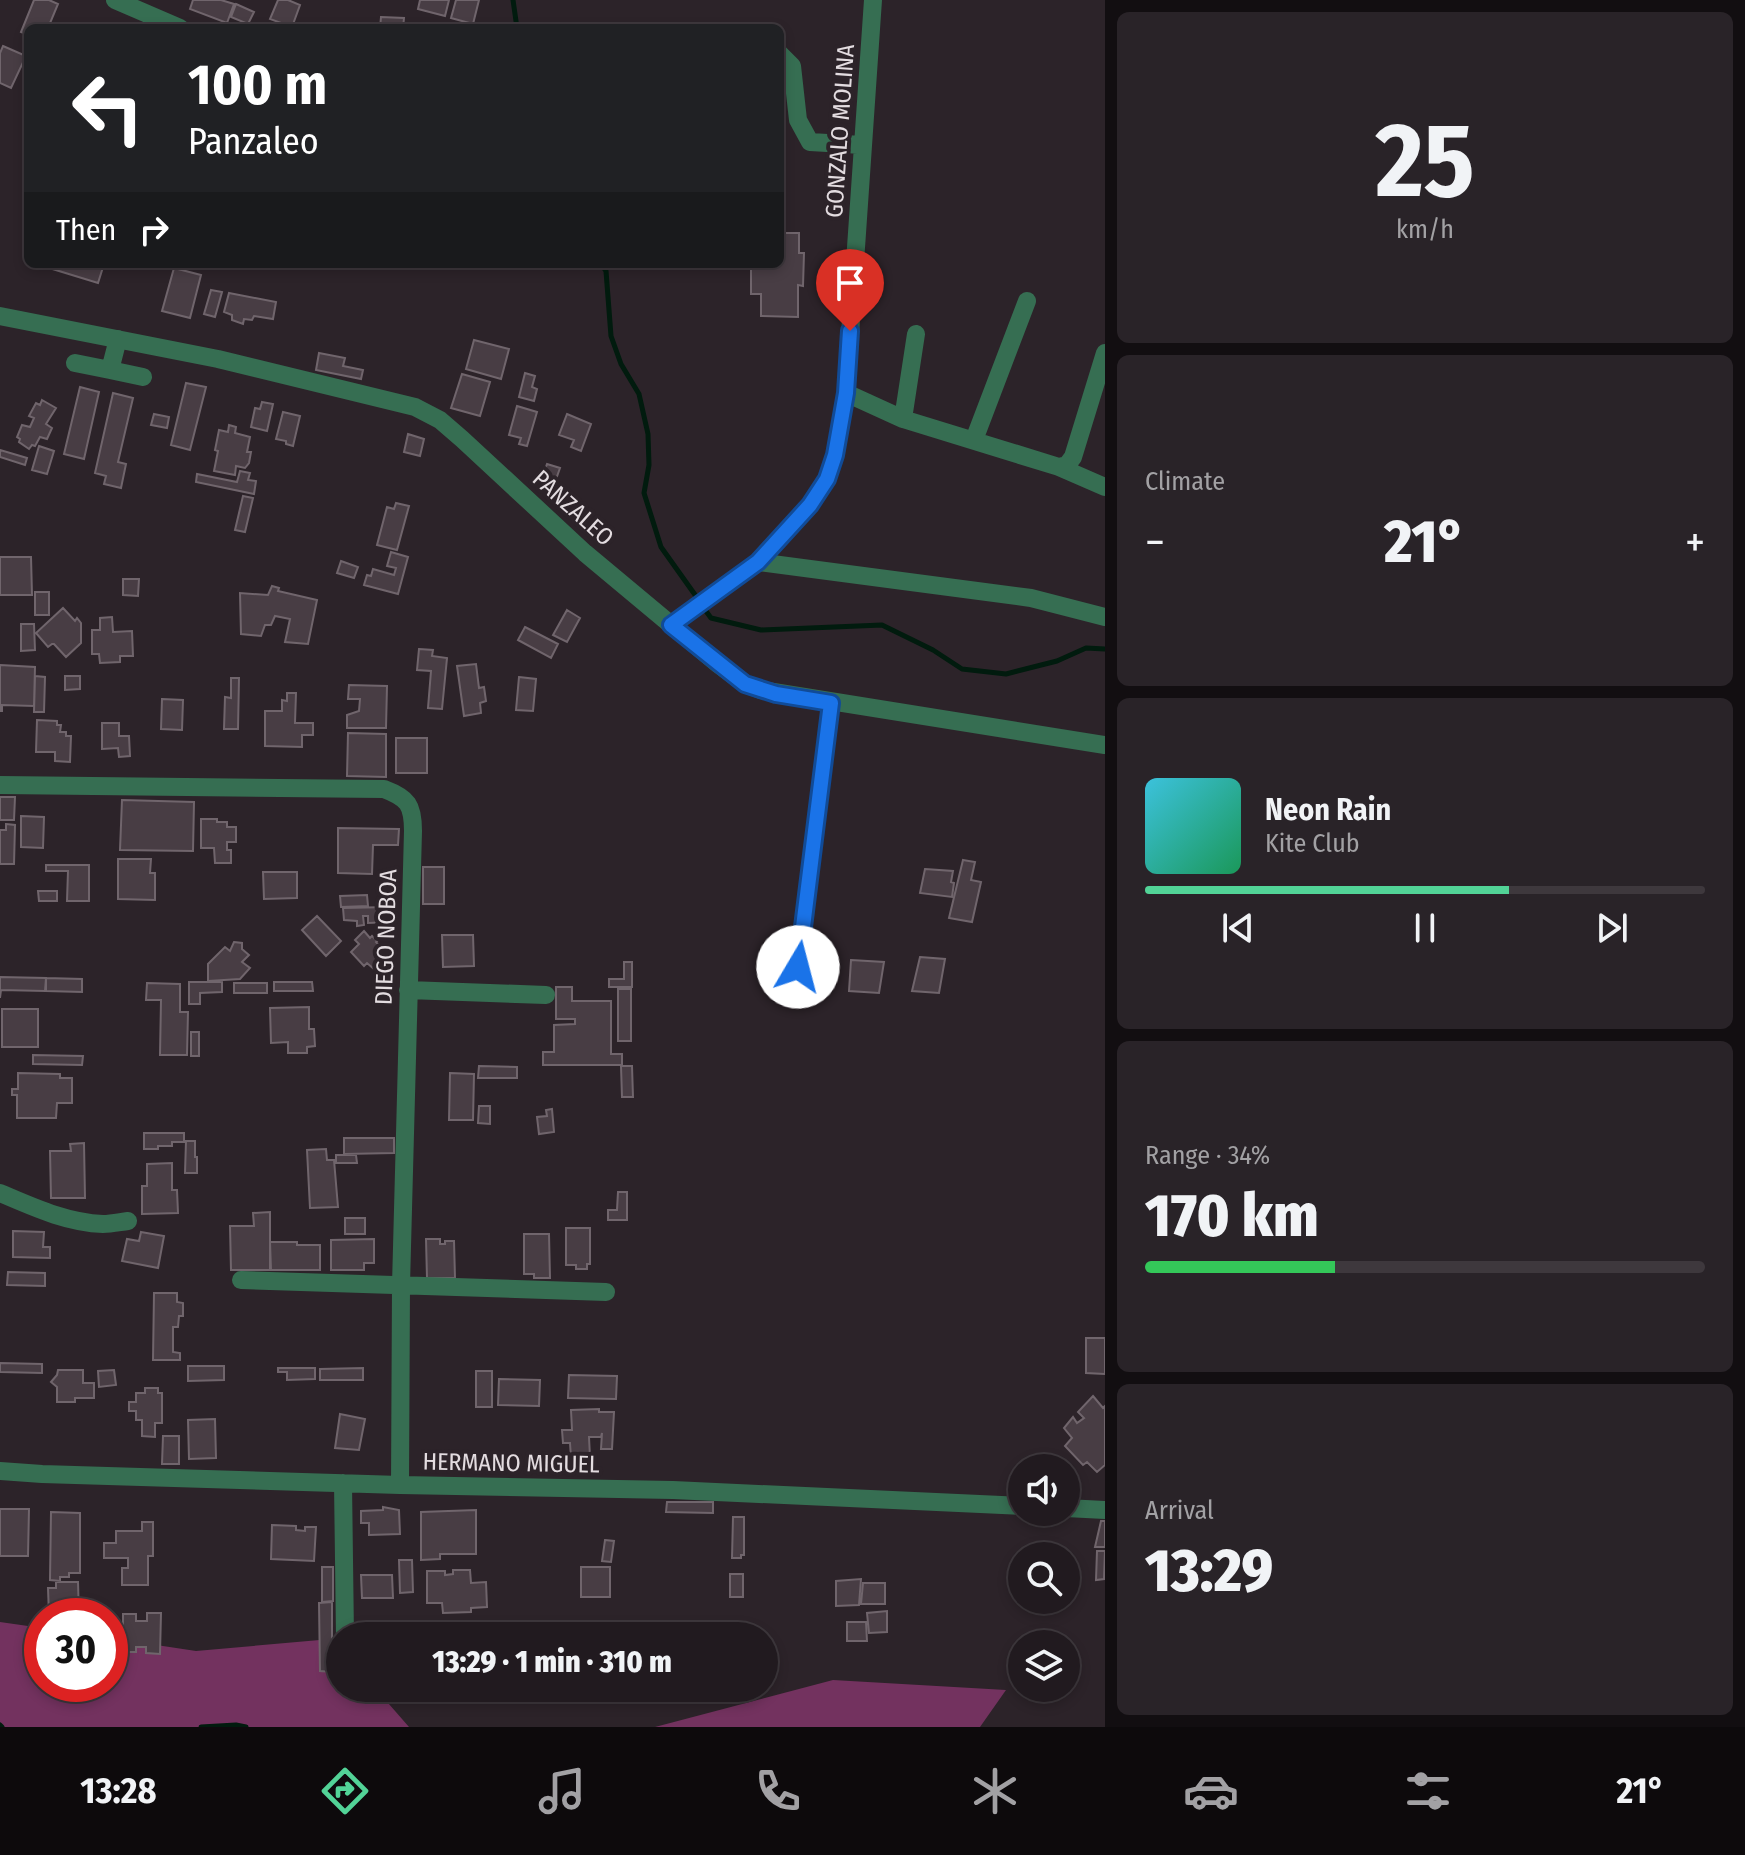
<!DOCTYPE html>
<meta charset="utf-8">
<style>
body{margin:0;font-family:"Fira Sans Condensed",sans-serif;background:#292328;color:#f1f3f6;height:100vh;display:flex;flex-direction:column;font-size:30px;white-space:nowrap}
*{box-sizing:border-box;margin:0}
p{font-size:26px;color:#a2a1a4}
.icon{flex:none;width:44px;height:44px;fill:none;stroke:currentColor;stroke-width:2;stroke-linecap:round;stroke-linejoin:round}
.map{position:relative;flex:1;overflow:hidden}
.sheet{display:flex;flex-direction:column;gap:12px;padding:12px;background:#120e11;width:640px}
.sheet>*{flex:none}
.banner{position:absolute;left:24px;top:24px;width:760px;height:244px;border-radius:12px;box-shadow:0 4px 12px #0003,0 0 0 2px #3e383d;background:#202124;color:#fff;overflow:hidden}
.fabs{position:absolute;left:1008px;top:1454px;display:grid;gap:16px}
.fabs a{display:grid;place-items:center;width:72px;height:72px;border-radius:50%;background:#211a1f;box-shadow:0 4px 12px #0003,0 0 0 2px #3e383d;font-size:40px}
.speed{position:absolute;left:24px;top:1598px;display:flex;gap:16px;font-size:40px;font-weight:700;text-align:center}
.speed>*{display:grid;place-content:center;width:104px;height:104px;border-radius:50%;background:#211a1f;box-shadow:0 4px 12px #0003,0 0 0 2px #3e383d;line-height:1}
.speed .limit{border:12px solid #d22;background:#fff;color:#111}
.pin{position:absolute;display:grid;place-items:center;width:68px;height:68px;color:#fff;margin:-82px -34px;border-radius:50% 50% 50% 0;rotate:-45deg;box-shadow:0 0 8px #0007}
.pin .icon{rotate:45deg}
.me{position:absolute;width:88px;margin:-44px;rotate:8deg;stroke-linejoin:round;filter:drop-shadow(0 0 6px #0008)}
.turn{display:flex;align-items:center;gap:28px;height:168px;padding:0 32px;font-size:36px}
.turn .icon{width:104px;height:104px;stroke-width:2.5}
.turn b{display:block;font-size:56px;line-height:68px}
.then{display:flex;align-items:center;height:76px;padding:0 32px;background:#0003;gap:16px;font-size:30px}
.big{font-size:60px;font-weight:800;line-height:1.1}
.sheet .card{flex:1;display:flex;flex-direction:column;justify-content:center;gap:12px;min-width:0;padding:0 28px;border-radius:12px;background:#292328}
.sheet .dial{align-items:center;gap:0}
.dial b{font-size:104px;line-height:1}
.song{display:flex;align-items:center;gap:24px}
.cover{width:96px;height:96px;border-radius:12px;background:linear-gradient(135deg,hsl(190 70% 55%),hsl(150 70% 35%))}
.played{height:8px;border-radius:4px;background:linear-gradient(90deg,#52d397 65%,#3e383d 65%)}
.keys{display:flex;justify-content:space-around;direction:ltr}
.heat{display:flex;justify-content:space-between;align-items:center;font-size:44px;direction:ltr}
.charge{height:12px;border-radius:6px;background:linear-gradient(90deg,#34c759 34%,#3e383d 0)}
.trip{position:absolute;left:326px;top:1622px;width:452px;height:80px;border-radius:40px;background:#211a1f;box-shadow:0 4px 12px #0003,0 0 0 2px #3e383d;font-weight:800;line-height:80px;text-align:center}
.tabs{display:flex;height:128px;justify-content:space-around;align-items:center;background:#0d0a0c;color:#a2a1a4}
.tabs .icon{width:56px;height:56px}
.tabs .on{color:#52d397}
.tabs b{font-size:36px;color:#f1f3f6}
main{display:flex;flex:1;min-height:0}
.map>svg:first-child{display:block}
</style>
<main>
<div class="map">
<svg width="1105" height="1727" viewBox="0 0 1105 1727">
<rect width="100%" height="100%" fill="#2c2329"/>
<path fill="#73325f" d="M0,1622L42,1628V1684H110V1638L196,1651L331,1639L340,1649V1688H375L409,1727H0Z
M833,1680L1006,1690L980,1727H655Z"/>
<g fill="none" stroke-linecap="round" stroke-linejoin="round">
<path stroke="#011b0e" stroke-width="5" d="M513,0L517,28
M601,264L606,271L611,336L621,364L639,394L648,434L649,465L644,493L661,547L698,599
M703,607L711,618L761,630L882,625L933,650L962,669L1006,674L1057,661L1086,648L1105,649
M0,1725L2,1727
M201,1727L236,1725L246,1727"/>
</g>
<path fill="#483d44" stroke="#70656c" stroke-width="2" d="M34,0H49L58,4L48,28H28V35L21,32Z
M193,0H221L234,4L227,23L190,9Z
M278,0H288L300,5L292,27L270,19Z
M420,0H449L445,16L418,9Z
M456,0H479L473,24L451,18Z
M236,4L254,12L248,24L231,17Z
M381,17L404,18L403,28H380Z
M3,46L26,56L11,88L0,83V53Z
M780,233H799V253H804L803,286L798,285V317L761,316V294H751V264H780Z
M47,264H104L98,283L46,267Z
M174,268L201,275L190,318L162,311Z
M211,290L222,292L215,317L204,314Z
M229,293L276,302L273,319L254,316L252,320L244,319L243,324L232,320V315L224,312Z
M474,340L509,349L501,379L466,369Z
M319,353L345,358L343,366L363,370L361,379L316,370Z
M525,373L535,376L532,387L537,389L534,401L519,397Z
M462,374L490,382L480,416L451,408Z
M186,383L206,387L190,450L171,445Z
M80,387L99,392L84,459L64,454Z
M113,393L133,398L118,462L126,464L121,488L104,484L106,476L95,473Z
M42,400L56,408L46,424L52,428L47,439L40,437L35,446L32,445L29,449L19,442L20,439L17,437L22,425L30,427L34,418L29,416L36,403L40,405Z
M262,402L273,404L267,431L251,427L255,408L260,409Z
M517,406L537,412L527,446L519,444L521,438L509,435Z
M283,412L300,416L293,446L286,444V441L276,439Z
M154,414L169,417L167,428L151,425Z
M567,414L591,424L581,451L571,447L574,440L559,435Z
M229,425L236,427L235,433L250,437L247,452H251L249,463L245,468L236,466L235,475L214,471L218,451L215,450L219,430L228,432Z
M408,434L424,439L420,456L404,452Z
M39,446L54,451L47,474L32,470Z
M0,450L27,458L25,465L0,457Z
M547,464L560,468L554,485L541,481Z
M240,471L250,473L248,480L256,481L254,494L196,482L197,474L237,482Z
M243,496L253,498L245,532L235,530Z
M396,503L409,506L397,550L377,545L387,507L394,509Z
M391,552L408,557L398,594L364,585L367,575L371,576L373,569L394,575L396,568L387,566Z
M0,557H31L32,595H0Z
M341,561L358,567L354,578L337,573Z
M123,579H139L138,596L123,595Z
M272,586L279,588L278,591L317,600L308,644L285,642L290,619L275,616L271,625H265L261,636L241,634L240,593L268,595Z
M35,592H49V615H35Z
M63,608L75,621L77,618L81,623V643L66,657L54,644H52L48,647L36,633Z
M567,610L580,618L567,642L553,635Z
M112,617L113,632L132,631L133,656H120V662L100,663L99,654H92V630H100V618Z
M21,624H34L35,650L21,651Z
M525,627L558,644L551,658L518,640Z
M419,649L433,650L432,656L447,658L442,709L428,708L431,671L417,670Z
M476,664L479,688L484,687L486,701L480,703L481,713L464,716L457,666Z
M0,665L35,667L34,706L2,705V711H0Z
M35,676L45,677L44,712H34Z
M65,676H80V689L65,690Z
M519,677L536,679L533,711L516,710Z
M231,678H239L238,729H224L225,697L231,698Z
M349,685L387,686L386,728H347V715L359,711L360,699H348Z
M287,693H296L295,723H313V735H302V747L265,746V711H282V700L287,701Z
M162,699L183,700L182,730L161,729Z
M37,720L57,721V725H61L60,732H66V736H71L70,762L55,761V752H36Z
M102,723H119V736H129L130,756L119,757L118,748L102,749Z
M348,733L386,734V777L347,776Z
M396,738H427V773H396Z
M0,797H15L14,820H0Z
M122,800L194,802L193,851L120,850Z
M21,816L44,817L43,848L21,847Z
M201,819H217V822H227V827H236V842H227V850H231V863H215L214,848H201Z
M6,824L15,825L14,864H0V830H6Z
M338,828L399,829L398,845H373L372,874L338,873Z
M118,859H151L150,873H155V900L118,899Z
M963,860L975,862L971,880L981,882L972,922L949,918Z
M46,865H89V901H67L68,871H46Z
M423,867H444V904H423Z
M925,869L953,871L951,882L954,883L952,897L920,893Z
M263,872H297V898L264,899Z
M38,891H57V901H39Z
M367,895L368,906L341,907L340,896Z
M389,907L390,922L368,923V916H363L364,925L357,926V921L344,920L343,908Z
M317,916L341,941L326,956L302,930Z
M364,931L370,938L372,936L377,941L376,942L384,951L378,958L381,961L374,969L367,963L364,966L351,952L359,944L355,940Z
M442,935H473L474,966L443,967Z
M234,942L242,943V949L249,955L242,962L250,968L240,979L208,981V964L225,947L230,951Z
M920,957L945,959L939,993L912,991Z
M851,960L884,962L879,993L849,991Z
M624,962H632V987H609V979H624Z
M0,977L46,978L45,991L1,990L0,998Z
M46,978L82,979V992L46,991Z
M189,982H222V992L200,993V1004H189Z
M274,982H312L313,991H274Z
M147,983L180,984V1012H188L187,1055H160L161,1000H146Z
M234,983H267V993H234Z
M556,987H572V1001H611V1054H622V1065H543V1052H554V1025L575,1024V1019H556Z
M618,989H631V1041H618Z
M309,1007V1029H314L315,1046L307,1047V1053H288V1042L271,1043L270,1008Z
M2,1009H38V1047H2Z
M191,1032H199V1056H191Z
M33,1055L83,1056L82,1065L33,1064Z
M479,1066L517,1067V1078H478Z
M621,1066H632L633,1097H622Z
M18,1073L60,1074V1078H72V1103H57L56,1118H17V1095H12V1089H18Z
M450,1073L474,1074L473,1120H449Z
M479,1106H490V1124L478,1123Z
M552,1109L554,1132L539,1134L537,1117L547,1116L546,1110Z
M144,1133H184V1142H172V1146H158V1149H144Z
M344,1138H394V1153L344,1154Z
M186,1141H195V1157H197V1173H185Z
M84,1143L85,1198H51L50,1151H71L70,1144Z
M326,1149L327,1160H334L338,1207L310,1208L307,1150Z
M336,1155H356L357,1163H336Z
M172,1163V1190H177L178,1213L142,1214V1186H147V1164Z
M618,1192H627V1220H608V1210H617Z
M270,1212V1270H231L230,1226H254L253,1213Z
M345,1218H365V1234H345Z
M566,1228H590V1264H587V1269H576V1265H566Z
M13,1231L44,1232L43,1247H50V1258L13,1257Z
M141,1232L164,1236L158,1268L122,1261L127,1239L139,1241Z
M524,1234H549L550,1278H534V1274H524Z
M374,1239V1263H364V1270H331V1240Z
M426,1239H440V1244H445V1241H454L455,1278H427Z
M270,1242H297V1245H320V1270H271Z
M8,1272L45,1273V1286L7,1285Z
M154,1293H177V1302L183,1303V1316H179L178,1327H173V1352L180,1353V1360H153Z
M1086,1338H1105V1374L1086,1373Z
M0,1363L42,1364V1373L0,1372Z
M188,1366H224V1380L188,1381Z
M278,1368H315V1379L287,1380V1372H278Z
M363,1368V1380H320V1369Z
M58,1370H83V1383H94V1398H75V1402H57V1387L51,1382L57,1375Z
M114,1370L116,1385L99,1387L98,1371Z
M476,1371H492V1407H476Z
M569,1375L617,1376L616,1399L568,1398Z
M499,1379L540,1380L539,1406L498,1405Z
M145,1388H158V1393H162V1423H155V1437L142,1436V1420H136V1411H129V1402H136V1393H145Z
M1093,1396L1103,1408L1105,1406V1465L1097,1472L1087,1462L1083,1465L1065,1446L1072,1438L1064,1428L1073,1417L1077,1423L1084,1418L1078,1412Z
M599,1409V1412H614L612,1449H601L602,1433L601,1437H589L590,1457L571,1458L570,1443H563L562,1430H572L571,1410Z
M340,1414L365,1419L359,1450L335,1448Z
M215,1419L216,1458L189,1459L188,1420Z
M163,1436H179V1464H162Z
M667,1502H713V1513L666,1512Z
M383,1507L399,1510L400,1534L369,1535V1523H361V1511L383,1510Z
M0,1509H29L28,1556H0Z
M476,1510V1554H440V1559L421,1560V1512Z
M51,1512L80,1513V1573H69V1577H60V1581L50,1580Z
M733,1517H744V1555H741V1558H732Z
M1101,1521H1105V1547H1095Z
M142,1522H153V1556H148V1585H122V1568H128V1558H104V1543H116V1531H142Z
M272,1525L296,1526V1530L305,1531V1527H316L314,1561L271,1559Z
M605,1540L614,1541L611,1562L602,1561Z
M1097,1551H1105L1104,1579L1096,1580Z
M399,1560H412L413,1592L400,1593Z
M322,1567H333V1601L322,1602Z
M581,1567H610V1597H581Z
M453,1570H470L471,1583L486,1582L487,1607L471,1608V1612L443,1613L442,1603H427V1571H445V1575L453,1574Z
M730,1574H743V1597H730Z
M361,1575H392L393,1598H362Z
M861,1579L859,1605L836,1606V1581Z
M56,1582H78L79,1616H49L48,1588H56Z
M863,1583H885V1604H861Z
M332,1602V1672L320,1671L319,1603Z
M887,1611V1632L869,1633L867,1613Z
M147,1613H161L160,1654L146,1653V1647H136V1652H123V1614H136V1621H147Z
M847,1622H866L867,1641H847Z"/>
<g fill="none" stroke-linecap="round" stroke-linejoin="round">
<path stroke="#366e52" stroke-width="18" d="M115,0L180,28
M780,54L792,66L798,120L810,142L862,145
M0,316L218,359L415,407L440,420L462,439L585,553L718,664L745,684L761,690L1105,745
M75,363L110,370L118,339
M110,370L143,377
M846,393L903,419L1059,467L1067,465L1073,457L1105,353
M903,419L916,334
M974,440L1027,301
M1059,467L1105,487
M758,562L1031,598L1105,617
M671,625L758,562L810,505L827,479L835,455L846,393L873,0
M0,785L384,789C408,798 413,805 413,831L401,1285L400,1485
M798,967L831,703
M408,990L546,995
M0,1193C33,1207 67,1223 103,1224C111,1224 120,1222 128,1221
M241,1280L606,1292
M0,1471L42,1474L400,1485L673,1490L1022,1506
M343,1483L345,1636
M1066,1508L1105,1510"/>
</g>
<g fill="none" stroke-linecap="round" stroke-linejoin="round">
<g stroke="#114b97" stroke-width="20">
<path id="route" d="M798,967L831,703L776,694L745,684L671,625L758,562L810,505L827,479L835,455L846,393L850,331"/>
</g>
<use href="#route" stroke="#1a73e8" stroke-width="14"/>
</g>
<g text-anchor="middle" stroke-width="8" stroke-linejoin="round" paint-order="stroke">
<g font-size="24" fill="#e3dce0" stroke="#2c2329">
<text transform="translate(840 131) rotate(-86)" y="8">GONZALO MOLINA</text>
<text transform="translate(573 508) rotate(42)" y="8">PANZALEO</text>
<text transform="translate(386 937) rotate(-88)" y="8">DIEGO NOBOA</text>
<text transform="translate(511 1463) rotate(1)" y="8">HERMANO MIGUEL</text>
</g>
</g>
</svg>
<div class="fabs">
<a><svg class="icon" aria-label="sound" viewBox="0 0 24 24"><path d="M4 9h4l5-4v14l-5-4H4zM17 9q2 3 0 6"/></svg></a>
<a><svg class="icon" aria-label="search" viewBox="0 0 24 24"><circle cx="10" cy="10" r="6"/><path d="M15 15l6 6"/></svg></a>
<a><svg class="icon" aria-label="layers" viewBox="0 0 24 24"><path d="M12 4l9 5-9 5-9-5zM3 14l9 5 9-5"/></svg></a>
</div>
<div class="speed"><div class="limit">30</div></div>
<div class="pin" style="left:850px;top:331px;background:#d93025"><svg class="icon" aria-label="arrive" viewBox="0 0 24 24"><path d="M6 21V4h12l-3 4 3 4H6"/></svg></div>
<svg class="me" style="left:798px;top:967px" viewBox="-20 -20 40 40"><circle r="19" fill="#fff"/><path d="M0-13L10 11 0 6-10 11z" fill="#1a73e8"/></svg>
<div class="trip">13:29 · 1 min · 310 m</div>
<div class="banner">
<div class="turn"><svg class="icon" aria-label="left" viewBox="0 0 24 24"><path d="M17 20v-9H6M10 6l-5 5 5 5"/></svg><div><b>100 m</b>Panzaleo</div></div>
<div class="then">Then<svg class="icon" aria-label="right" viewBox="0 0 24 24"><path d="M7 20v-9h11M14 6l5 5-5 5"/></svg></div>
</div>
</div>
<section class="sheet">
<div class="card dial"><b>25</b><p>km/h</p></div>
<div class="card"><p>Climate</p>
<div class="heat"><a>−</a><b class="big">21°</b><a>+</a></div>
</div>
<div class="card">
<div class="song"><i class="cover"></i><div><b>Neon Rain</b><p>Kite Club</p></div></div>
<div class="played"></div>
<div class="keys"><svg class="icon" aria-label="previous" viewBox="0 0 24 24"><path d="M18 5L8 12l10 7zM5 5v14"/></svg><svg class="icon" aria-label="pause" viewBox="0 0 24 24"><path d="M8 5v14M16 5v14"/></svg><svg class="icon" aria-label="next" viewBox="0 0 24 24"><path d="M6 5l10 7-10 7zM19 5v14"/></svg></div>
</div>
<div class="card"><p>Range · 34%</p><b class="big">170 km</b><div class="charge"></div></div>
<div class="card"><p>Arrival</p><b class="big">13:29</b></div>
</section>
</main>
<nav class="tabs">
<b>13:28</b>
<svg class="icon on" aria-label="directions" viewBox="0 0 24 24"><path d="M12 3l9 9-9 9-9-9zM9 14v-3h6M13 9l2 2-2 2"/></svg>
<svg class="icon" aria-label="music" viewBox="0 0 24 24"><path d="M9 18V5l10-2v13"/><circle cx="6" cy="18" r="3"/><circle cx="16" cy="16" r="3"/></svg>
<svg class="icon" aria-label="phone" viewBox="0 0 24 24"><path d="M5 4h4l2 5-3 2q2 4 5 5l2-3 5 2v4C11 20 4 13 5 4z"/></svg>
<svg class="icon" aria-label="climate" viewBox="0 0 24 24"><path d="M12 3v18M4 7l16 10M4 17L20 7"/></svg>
<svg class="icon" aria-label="car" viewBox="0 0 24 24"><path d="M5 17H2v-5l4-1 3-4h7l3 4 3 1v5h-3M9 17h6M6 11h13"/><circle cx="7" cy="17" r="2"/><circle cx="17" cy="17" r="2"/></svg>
<svg class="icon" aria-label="filters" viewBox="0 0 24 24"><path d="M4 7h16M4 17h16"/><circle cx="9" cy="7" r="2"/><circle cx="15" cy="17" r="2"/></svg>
<b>21°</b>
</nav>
